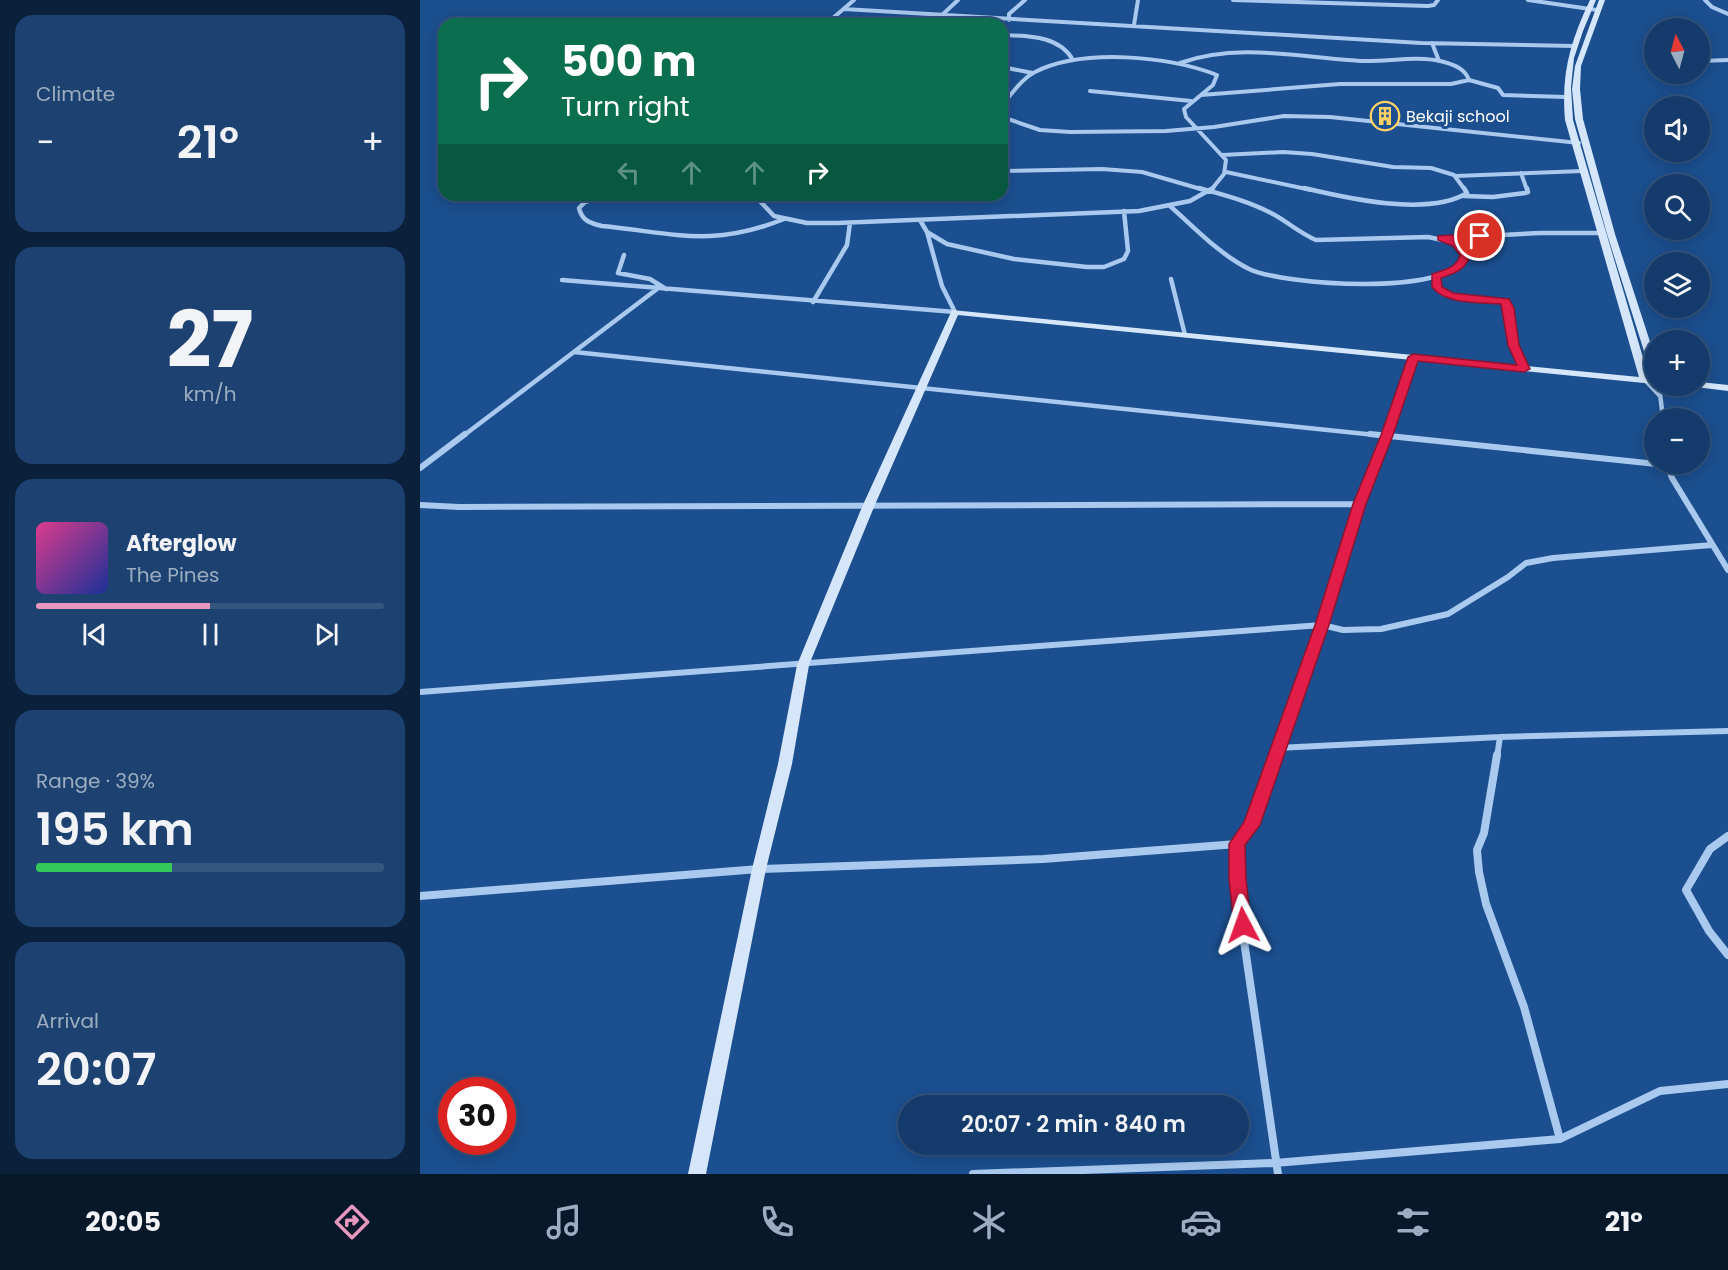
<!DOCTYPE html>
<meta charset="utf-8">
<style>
body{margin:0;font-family:Poppins,sans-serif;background:#1d4271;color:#f1f3f6;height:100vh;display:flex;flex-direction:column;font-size:22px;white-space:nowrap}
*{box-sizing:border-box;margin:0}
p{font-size:20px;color:#9dadc1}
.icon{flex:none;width:33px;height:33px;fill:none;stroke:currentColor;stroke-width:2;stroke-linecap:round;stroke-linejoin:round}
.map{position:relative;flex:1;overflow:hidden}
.sheet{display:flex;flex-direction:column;gap:15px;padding:15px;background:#0b203b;width:420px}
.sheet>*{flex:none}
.hud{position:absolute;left:18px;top:18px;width:570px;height:183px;border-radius:18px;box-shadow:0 3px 15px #0003,0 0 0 2px #33557e;background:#0b6e4f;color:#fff;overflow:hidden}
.needle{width:39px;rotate:354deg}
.controls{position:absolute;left:1224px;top:18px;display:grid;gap:12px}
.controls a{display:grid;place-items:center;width:66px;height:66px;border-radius:50%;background:#143b6b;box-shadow:0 3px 15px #0003,0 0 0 2px #33557e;font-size:30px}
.speed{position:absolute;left:18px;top:1077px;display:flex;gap:12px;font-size:30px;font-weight:700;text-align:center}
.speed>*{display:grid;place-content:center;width:78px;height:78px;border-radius:50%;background:#143b6b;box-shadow:0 3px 15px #0003,0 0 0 2px #33557e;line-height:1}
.speed .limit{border:9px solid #d22;background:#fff;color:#111}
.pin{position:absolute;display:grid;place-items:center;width:51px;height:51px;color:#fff;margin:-26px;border:3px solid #fff;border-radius:50%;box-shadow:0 2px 6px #0007}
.me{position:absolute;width:66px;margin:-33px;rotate:356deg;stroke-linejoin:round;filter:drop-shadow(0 0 4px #0008)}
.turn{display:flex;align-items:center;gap:21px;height:126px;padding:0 24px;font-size:27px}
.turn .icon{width:78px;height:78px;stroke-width:2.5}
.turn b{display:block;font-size:42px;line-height:51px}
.lanes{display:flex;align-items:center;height:57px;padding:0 24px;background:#0003;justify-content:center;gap:30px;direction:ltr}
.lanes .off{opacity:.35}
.big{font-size:45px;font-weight:600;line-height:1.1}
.sheet .card{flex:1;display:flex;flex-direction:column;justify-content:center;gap:9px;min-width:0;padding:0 21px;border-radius:18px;background:#1d4271}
.sheet .dial{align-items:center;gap:0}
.dial b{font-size:78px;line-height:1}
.song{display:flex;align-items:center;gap:18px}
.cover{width:72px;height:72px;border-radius:9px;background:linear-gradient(135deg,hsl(330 70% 55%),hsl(230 70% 35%))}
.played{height:6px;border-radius:3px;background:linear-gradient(90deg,#e797bd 50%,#33557e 50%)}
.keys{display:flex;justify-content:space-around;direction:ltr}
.heat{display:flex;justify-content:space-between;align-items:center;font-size:33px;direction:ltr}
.charge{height:9px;border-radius:4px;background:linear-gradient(90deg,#34c759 39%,#33557e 0)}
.trip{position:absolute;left:478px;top:1095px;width:351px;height:60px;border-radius:30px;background:#143b6b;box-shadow:0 3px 15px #0003,0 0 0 2px #33557e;font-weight:600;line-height:60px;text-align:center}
.tabs{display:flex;height:96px;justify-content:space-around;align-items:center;background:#08182b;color:#9dadc1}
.tabs .icon{width:42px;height:42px}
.tabs .active{color:#e797bd}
.tabs b{font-size:27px;color:#f1f3f6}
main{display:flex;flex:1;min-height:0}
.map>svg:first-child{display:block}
</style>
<main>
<section class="sheet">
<div class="card"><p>Climate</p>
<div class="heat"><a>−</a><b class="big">21°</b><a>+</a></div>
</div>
<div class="card dial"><b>27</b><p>km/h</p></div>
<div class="card">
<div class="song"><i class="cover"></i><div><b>Afterglow</b><p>The Pines</p></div></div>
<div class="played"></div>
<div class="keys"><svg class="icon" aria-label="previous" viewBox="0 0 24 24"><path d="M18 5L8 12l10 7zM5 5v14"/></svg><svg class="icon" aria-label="pause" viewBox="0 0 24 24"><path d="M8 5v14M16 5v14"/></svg><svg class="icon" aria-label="next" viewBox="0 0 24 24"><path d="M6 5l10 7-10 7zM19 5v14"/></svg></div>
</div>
<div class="card"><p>Range · 39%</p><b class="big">195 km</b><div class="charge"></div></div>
<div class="card"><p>Arrival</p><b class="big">20:07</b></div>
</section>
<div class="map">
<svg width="1308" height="1174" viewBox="0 0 1308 1174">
<rect width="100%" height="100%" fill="#1b4f8f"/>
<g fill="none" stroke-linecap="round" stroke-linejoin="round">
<path stroke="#a9c9ee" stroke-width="4" d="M813,0L1008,6L1014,5L1018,0
M1108,0L1177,10
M1285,0L1292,7L1308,14
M424,9L1001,43L1154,46
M521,16L538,0
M589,20V14L605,0
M406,24L434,0
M714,25L718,0
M582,35C607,36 639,35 653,60
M1012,43L1019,61
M1280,61L1308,60
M760,63C820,42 880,58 942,61C969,62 997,55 1024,62C1035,65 1045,69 1049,80L1078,88L1083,95L1146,97
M582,67L613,73
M670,91L771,101
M781,95L920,84H1031L1049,80
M582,105C592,94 601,79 615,72C663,48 748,56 797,75L793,85L764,109L766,117L806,160L804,174L791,190
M582,117L620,130L650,132L746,131L794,127L864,116L910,117L1159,143
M802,155L863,152L892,154L973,167L1011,168L1034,175L1045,190
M582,171L682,169L722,172L784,190
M806,172L891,190
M1101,173L1107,190
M1036,176L1163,171"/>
<path stroke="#a9c9ee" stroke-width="4.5" d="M884,188C926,198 1008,217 1047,193L1044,188
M186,195L165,202L159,208C162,221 170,223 182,226C254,233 292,248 364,219
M285,195L338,199
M338,195V199L354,216L387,223H417L719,211L770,201L793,188
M1044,196L1073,197L1105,193L1108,192L1107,188
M750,206C775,228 799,254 829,269C863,285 1029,297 1045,257L1037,243L1008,237L896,240C879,233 867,221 851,213C828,201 804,195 779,188
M500,220L507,232L527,244L594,259L667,267H684L704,259L708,251L704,211
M1025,238L1120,233H1181
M204,255L198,273L230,279L246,289
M1016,276L1017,289L1023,294L1085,301L1094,345L1104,369
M751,279L765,335
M142,280L535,312L522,286L507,232
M393,302L427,245L430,223
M154,352L965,436
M1225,380L1240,396
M1239,386L1243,418
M43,436L237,289
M967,436L993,357"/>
<path stroke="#a9c9ee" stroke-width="6" d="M950,434L1246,465
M1247,464L1252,478L1308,570
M0,468L45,434
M0,505L39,507L939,504
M0,692L902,625L923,630L961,629L1028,614L1088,577L1106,563L1133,558L1292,545
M857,748L1080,737L1308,731
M855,757L902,625L939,504L967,434
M1077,757L1080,737"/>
<path stroke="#a9c9ee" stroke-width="8" d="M856,755L831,825L817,844V879L821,893L824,941L858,1174
M1077,755L1064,833L1057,850L1059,872L1066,904L1104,1007L1140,1139
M1308,836L1290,849L1266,890L1289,931L1308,955
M0,896L339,869L623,859L817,844
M553,1174L855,1163L1140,1139L1240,1091L1308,1084"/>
<path fill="#d6e6fa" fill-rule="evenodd" d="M1170,0H1176L1163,31L1154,58L1151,87L1153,120L1229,378H1234V384L538,315L454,507L389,665L372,764L346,869L286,1174H268L332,869L358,764L377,665L442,507L532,310L1219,377L1145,120C1141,74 1150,42 1170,0Z
M1179,0H1185L1161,66L1160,89L1163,119L1195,234L1234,354V370L1229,367L1187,234L1155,119L1152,89L1155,66Z
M1280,382L1308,385V391L1276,387L1275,386H1280Z"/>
</g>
<path fill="#e11d48" stroke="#92132f" stroke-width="1.5" d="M1060,233L1063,234V238L1037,240L1050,255C1046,270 1035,273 1021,278L1022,287L1033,293L1089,299L1094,308L1099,345L1110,369L1104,372L998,361L973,435L946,504L909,625L840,825L825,845L826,879L831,925L829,930L823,933L817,930L814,925L809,879V844L824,822L895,625L933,504L961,435L988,357L993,354L1097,365L1088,345L1081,304C1060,302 1026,305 1012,287V274C1024,270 1037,268 1040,255L1033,246L1018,240V236Z"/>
<defs>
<g id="building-ring" transform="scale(1.5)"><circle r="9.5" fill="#1b4f8f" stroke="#ffd166" stroke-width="1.5"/><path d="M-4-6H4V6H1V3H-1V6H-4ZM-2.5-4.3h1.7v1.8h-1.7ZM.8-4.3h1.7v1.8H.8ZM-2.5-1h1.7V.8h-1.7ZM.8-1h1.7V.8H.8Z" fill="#ffd166"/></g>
</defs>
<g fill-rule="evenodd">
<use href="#building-ring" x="965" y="116"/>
</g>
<g text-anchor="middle" stroke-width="6" stroke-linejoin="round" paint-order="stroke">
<g font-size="16" fill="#fff" stroke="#1b4f8f" text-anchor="start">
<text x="986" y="122">Bekaji school</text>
</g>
</g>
</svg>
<div class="controls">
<a><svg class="needle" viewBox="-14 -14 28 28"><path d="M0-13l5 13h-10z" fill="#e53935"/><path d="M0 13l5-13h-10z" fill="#9dadc1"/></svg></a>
<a><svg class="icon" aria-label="sound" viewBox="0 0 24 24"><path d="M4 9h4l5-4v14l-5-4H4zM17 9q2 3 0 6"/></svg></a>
<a><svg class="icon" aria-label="search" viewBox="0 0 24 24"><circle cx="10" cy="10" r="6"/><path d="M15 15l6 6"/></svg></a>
<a><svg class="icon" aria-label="layers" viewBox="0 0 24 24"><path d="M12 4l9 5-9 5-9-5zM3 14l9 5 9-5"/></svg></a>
<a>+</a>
<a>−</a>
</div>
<div class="speed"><div class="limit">30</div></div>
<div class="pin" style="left:1060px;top:236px;background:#d93025"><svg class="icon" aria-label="arrive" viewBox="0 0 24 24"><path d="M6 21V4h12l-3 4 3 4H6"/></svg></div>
<svg class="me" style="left:823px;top:925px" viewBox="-20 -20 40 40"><path d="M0-17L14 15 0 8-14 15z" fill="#e11d48" stroke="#fff" stroke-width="4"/></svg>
<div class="trip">20:07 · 2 min · 840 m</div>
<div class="hud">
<div class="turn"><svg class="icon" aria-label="right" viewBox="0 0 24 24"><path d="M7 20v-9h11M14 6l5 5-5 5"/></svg><div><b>500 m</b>Turn right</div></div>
<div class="lanes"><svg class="icon off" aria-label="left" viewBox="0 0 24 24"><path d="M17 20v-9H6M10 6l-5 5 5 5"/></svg><svg class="icon off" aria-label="ahead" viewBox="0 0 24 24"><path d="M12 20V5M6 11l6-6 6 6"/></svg><svg class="icon off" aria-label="ahead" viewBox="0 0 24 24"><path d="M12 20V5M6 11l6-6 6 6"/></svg><svg class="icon" aria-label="right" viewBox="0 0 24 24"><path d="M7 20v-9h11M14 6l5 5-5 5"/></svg></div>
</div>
</div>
</main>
<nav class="tabs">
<b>20:05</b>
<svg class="icon active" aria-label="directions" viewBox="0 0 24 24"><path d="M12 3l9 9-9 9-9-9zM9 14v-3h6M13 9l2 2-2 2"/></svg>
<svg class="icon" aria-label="music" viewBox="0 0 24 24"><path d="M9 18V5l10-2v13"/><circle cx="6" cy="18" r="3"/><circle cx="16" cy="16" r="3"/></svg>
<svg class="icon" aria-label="phone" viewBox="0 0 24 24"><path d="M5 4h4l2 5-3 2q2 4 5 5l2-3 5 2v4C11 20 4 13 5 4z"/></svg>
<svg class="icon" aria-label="climate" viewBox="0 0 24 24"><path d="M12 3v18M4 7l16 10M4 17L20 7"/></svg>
<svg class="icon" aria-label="car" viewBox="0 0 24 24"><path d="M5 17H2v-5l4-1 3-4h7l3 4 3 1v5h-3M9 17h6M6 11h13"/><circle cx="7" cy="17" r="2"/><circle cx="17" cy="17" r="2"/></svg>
<svg class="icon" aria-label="filters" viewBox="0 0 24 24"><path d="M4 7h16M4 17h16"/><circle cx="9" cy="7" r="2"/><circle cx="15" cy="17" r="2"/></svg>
<b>21°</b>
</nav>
